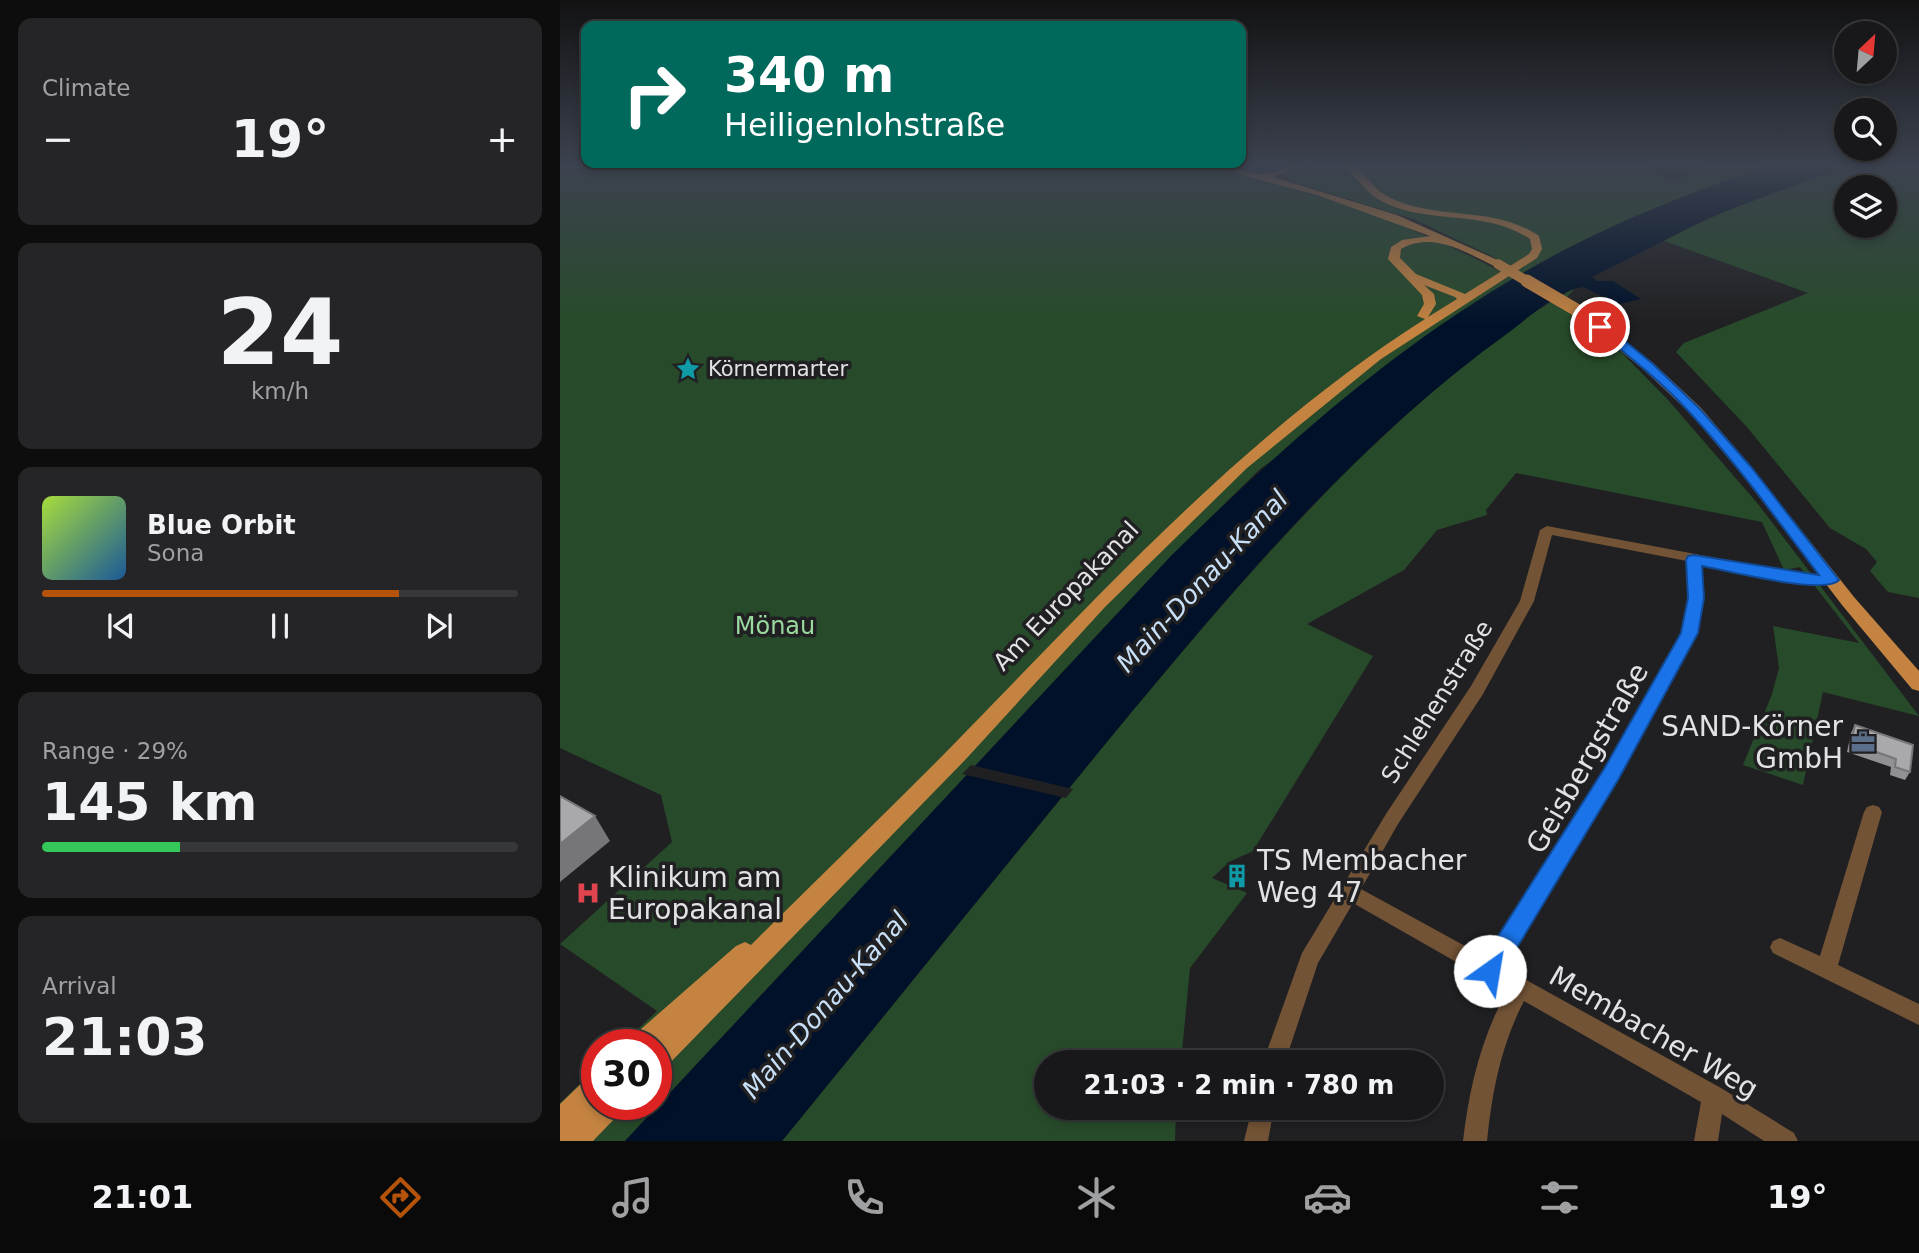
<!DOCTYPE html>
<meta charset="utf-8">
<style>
body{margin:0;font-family:"DejaVu Sans",sans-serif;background:#252527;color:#f1f3f6;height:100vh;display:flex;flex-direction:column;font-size:26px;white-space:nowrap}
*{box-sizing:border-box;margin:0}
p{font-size:23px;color:#9fa0a2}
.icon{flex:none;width:38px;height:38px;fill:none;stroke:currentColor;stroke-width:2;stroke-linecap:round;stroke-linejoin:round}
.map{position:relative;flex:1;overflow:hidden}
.details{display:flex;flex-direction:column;gap:18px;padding:18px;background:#0d0d0e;width:560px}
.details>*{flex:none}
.top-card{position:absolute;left:21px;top:21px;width:665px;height:147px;border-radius:14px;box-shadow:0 4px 10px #0003,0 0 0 2px #363739;background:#00695c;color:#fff;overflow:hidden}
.needle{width:46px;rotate:26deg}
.buttons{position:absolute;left:1274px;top:21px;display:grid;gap:14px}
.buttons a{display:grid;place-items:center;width:63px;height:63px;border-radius:50%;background:#18181a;box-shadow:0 4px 10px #0003,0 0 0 2px #363739;font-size:35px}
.speed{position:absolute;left:21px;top:1029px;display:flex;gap:14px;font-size:35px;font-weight:700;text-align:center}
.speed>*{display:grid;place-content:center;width:91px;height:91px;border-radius:50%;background:#18181a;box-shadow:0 4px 10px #0003,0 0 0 2px #363739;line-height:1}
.speed .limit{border:10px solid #d22;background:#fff;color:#111}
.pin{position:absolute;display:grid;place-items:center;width:60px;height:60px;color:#fff;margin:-30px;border:4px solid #fff;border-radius:50%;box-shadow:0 2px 7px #0007}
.me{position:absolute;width:77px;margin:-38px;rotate:32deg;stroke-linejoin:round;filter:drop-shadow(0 0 5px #0008)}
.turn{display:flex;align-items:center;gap:24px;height:147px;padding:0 28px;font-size:32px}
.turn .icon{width:91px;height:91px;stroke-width:2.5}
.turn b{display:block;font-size:49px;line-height:60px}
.big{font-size:52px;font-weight:700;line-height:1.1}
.details .tile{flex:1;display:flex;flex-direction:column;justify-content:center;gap:10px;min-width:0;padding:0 24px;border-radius:14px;background:#252527}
.details .dial{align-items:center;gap:0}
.dial b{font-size:91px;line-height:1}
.song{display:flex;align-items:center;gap:21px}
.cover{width:84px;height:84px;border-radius:10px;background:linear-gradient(135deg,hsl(80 70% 55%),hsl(210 70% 35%))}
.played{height:7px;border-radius:4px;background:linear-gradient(90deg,#b45309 75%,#363739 75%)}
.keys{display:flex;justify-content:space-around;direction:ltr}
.heat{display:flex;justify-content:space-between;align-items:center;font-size:38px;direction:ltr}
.charge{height:10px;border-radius:5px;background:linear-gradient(90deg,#34c759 29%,#363739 0)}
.trip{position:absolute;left:474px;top:1050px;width:410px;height:70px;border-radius:35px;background:#18181a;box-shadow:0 4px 10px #0003,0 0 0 2px #363739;font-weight:700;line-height:70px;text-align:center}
.tabs{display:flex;height:112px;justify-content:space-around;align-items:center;background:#0a0a0a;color:#9fa0a2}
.tabs .icon{width:49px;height:49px}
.tabs .selected{color:#b45309}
.tabs b{font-size:32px;color:#f1f3f6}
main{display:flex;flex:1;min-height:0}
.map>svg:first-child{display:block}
</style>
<main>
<section class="details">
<div class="tile"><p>Climate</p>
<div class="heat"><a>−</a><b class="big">19°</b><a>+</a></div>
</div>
<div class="tile dial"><b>24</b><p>km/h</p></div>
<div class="tile">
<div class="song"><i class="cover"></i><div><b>Blue Orbit</b><p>Sona</p></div></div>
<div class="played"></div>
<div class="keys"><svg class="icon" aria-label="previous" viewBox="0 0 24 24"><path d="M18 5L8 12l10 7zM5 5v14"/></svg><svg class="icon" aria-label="pause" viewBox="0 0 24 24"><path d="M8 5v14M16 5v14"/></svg><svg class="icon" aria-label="next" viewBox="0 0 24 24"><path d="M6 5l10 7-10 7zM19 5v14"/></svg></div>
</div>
<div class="tile"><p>Range · 29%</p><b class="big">145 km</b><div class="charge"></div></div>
<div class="tile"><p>Arrival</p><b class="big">21:03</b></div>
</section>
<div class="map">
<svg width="1359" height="1141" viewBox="0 0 1359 1141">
<rect width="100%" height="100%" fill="#202022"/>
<path fill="#274b2a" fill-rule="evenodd" d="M0,165H637C742,187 844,220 939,271L950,265L856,220L733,182L726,178V174L741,165H781L823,194L792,165H1087L1091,171L1111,182L1157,165H1205L1073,217L1005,250L700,469L612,555L65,1141H0V1103L37,1067V1104H96V1045H61L97,1011L0,944L112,842L101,795L0,748Z
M1288,165H1359V598L1328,592L1310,571L1317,562L1306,549L1270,528L1186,426L1116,352L1124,343L1248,293L1102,240L1182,204ZM1286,187H1325V226H1286Z
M1015,288L1007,297L1026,310L1013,318L1062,353L1109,401L1198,504L1359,716L1263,692L1243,785L1183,765L1212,694L1219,668L1213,626L1299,643L1240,567L1224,570L1202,522L956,473L926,510L927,515L877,530L844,570L747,624L813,656L693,851L669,862L652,878L687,893L630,968L621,1062H486V1108H616L615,1141H222C335,1003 447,864 560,726C660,606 758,490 877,388C920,352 966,314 1015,288Z"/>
<path fill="#001129" d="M1205,165H1288L1151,217L1032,277L1037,281H1053L1081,299L1059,304L1023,287C996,291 970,317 948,333C793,444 672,591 551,737C441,871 332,1006 222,1141H65L612,555C735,435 851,331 1004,250C1047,228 1091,209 1135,192C1158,183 1183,176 1205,165Z"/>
<path fill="#202022" d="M411,765L513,789L506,798L402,774Z"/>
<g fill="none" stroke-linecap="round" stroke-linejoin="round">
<path stroke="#001129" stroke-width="2" d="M677,165L698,169
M696,165L702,167
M705,165L710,167
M738,173L750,165"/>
<path fill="#725335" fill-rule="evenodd" d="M987,526L1247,575H1271L1278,580C1264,594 1165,568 1141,564L1143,598L1137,633L1057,780L943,967L1161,1088L1234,1133L1238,1141H1204L1162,1114L1158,1141H1134L1141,1102L964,1001C941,1045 932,1092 927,1141H903C909,1089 921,1038 947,991L793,903L758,963L725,1062H703L742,953L826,814L911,686L960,601L980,530ZM992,535L1127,561L1129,598L1121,633L1045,770L927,958L801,889L838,824L923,694L974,601Z
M1313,805L1319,807L1322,812L1278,965L1359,1004V1025L1213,953L1210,947L1213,941L1220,938L1260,956L1304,812L1307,807Z
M692,1108H714L708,1141H684Z"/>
<path fill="#c48341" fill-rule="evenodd" d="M644,165C663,165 680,171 699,174C711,175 728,165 742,165L713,177L837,215L942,262V266H934C905,252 873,231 841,249L840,258L856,274L905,294L969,254L972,249L970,239C926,209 869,225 823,202C807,194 796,177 783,165H794C807,176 815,191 831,198C878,221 934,205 979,236L982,249L977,258L821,359L687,468L545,607L406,759L106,1067L96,1070V1045H69L73,1036L176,946L185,942L191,945C257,879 325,814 391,747C540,595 684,434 865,319L857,316L864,304L862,295L828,259L831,247L842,240L870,236L757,195ZM864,285L895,297L897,299L868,317L876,304L874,294Z
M1020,308L1093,363L1141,408L1191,467L1294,597L1359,671V691L1352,689L1282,605L1181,473L1131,414L1083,369L1016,315V309Z
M37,1074V1104H63L59,1114L33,1141H0V1104L27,1078Z"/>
<path stroke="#c48341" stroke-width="10" d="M938,264L970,283"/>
<path stroke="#c48341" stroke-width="13" d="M967,281L1020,312"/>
</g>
<path fill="#919093" d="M1295,725L1350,772L1345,780L1330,775L1331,767L1287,752L1291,733Z
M668,874L686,875L680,884L668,878Z"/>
<path fill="#767678" d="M35,816L50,841L0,882V844Z
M686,871V875L680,884V880Z"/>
<path fill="#a9a8ab" stroke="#767678" stroke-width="2" d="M1295,725L1353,745L1350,772L1335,767L1336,759L1291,743Z
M0,796L35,816L0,844Z
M674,865L686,871L680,880L668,874Z"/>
<linearGradient id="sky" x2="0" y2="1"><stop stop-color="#121213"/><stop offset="0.51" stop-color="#3c424f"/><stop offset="1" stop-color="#3c424f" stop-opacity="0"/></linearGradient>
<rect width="1359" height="325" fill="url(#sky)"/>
<path fill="#1a73e8" stroke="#114b97" stroke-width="2" d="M1035,324H1044L1093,364L1140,409L1191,467L1279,580C1265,596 1165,570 1142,566L1144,598L1138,633L1058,780L938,979L930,982L921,979L918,971L921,963L1044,769L1121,633L1128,598L1126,560L1128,556L1134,555L1259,575C1218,521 1178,465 1132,415C1103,383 1069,356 1035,329Z"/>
<defs>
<g id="sight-bare" transform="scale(1.89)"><path d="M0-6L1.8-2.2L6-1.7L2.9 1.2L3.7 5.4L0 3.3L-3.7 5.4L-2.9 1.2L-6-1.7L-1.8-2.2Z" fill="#0f9aa8" stroke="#202022" stroke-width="2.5" paint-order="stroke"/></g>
<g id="office-bare" transform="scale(1.89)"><path d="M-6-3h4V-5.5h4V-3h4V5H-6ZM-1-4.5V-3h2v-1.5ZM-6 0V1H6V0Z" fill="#5c6f8a" stroke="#202022" stroke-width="2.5" paint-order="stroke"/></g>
<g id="building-bare" transform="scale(1.89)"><path d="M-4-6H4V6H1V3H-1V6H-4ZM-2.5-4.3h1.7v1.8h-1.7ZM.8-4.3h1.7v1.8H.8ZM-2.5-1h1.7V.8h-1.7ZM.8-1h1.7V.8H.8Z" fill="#0f9aa8" stroke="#202022" stroke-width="2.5" paint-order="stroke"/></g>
<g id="hospital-bare" transform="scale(1.89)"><path d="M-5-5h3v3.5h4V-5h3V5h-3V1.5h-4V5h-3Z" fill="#e0444e" stroke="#202022" stroke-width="2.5" paint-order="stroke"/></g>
</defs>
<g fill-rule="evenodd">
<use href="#sight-bare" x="128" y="369"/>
<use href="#office-bare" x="1303" y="742"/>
<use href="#building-bare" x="677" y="876"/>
<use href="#hospital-bare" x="28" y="893"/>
</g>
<g text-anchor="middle" stroke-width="7" stroke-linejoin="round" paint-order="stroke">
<g font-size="21" fill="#e2e2e4" stroke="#202022" text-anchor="start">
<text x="148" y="376">Körnermarter</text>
</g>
<g font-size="24" fill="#e2e2e4" stroke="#202022">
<text transform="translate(506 596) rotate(-46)" y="8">Am Europakanal</text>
<text transform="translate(877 702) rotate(-58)" y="8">Schlehenstraße</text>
</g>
<g font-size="24" fill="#9ad99e" stroke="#202022">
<text x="215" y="634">Mönau</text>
</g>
<g font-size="26" font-style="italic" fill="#c7dff7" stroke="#202022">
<text transform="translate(642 581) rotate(-47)" y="9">Main-Donau-Kanal</text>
<text transform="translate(265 1005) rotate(-49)" y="9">Main-Donau-Kanal</text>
</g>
<g font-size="28" fill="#e2e2e4" stroke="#202022" text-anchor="start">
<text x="1283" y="736" text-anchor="end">SAND-Körner<tspan x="1283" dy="32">GmbH</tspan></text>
<text x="697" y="870">TS Membacher<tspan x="697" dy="32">Weg 47</tspan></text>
<text x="48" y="887">Klinikum am<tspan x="48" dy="32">Europakanal</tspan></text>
</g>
<g font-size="28" fill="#e2e2e4" stroke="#202022">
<text transform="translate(1027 758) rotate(-60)" y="10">Geisbergstraße</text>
<text transform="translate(1094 1032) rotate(30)" y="10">Membacher Weg</text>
</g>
</g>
</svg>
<div class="buttons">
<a><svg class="needle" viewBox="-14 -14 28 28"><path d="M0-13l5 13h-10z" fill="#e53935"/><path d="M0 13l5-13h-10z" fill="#9fa0a2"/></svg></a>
<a><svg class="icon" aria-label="search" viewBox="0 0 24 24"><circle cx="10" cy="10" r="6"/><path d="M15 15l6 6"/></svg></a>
<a><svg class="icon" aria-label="layers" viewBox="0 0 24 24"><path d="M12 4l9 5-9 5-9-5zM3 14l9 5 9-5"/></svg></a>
</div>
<div class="speed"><div class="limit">30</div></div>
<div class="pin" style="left:1040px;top:327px;background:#d93025"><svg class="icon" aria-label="arrive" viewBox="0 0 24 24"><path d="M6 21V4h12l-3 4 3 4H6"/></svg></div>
<svg class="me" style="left:930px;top:971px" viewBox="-20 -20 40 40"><circle r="19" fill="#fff"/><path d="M0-13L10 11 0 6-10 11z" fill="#1a73e8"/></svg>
<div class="trip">21:03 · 2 min · 780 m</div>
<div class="top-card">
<div class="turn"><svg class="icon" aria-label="right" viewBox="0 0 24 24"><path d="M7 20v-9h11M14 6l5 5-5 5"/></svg><div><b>340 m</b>Heiligenlohstraße</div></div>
</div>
</div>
</main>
<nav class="tabs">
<b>21:01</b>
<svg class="icon selected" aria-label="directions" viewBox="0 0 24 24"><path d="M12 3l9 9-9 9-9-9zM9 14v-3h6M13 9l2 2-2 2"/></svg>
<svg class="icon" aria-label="music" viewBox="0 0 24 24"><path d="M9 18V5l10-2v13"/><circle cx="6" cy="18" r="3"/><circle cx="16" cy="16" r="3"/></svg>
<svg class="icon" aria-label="phone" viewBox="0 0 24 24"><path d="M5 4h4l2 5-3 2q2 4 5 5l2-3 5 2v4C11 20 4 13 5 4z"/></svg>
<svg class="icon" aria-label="climate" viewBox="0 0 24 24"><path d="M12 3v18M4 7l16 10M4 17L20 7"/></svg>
<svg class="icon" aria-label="car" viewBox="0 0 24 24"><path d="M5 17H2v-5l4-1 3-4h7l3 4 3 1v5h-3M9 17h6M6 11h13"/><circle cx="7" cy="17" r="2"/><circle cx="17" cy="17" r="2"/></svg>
<svg class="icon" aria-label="filters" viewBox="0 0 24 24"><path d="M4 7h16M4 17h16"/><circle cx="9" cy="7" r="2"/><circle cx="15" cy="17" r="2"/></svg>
<b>19°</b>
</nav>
